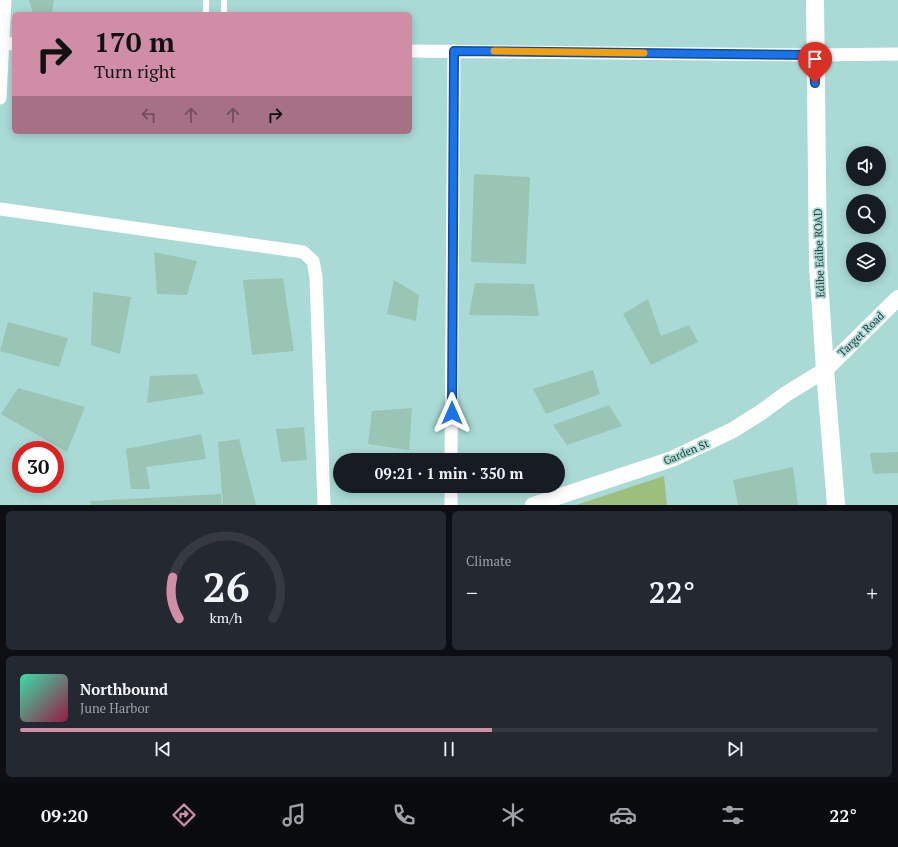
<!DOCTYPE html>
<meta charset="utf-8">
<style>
body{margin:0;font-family:"PT Serif",serif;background:#242831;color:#f1f3f6;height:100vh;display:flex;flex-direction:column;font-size:15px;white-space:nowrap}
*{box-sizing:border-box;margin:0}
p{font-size:13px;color:#9ea1a6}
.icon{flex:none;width:22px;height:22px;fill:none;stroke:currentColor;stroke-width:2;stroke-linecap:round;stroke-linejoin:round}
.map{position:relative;height:505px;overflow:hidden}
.drawer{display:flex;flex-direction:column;gap:6px;padding:6px;background:#0d0f14;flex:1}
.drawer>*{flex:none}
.guide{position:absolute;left:12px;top:12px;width:400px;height:122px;border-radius:6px;box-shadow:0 2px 10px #0003;background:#d08ea6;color:#111;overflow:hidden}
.fabs{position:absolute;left:846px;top:146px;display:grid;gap:8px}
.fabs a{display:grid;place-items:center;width:40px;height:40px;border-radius:50%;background:#171b24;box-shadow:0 2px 10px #0003;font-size:20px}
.speed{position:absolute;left:12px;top:441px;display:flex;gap:8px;font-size:20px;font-weight:700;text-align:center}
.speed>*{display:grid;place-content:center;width:52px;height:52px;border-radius:50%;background:#171b24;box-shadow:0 2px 10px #0003;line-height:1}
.speed .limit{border:6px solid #d22;background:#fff;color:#111}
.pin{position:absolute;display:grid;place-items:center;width:34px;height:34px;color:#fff;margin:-41px -17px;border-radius:50% 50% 50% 0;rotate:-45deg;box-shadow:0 0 4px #0007}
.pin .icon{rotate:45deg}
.me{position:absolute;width:44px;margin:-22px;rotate:0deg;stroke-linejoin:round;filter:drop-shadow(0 0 3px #0008)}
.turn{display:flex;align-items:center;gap:14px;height:84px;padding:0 16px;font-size:18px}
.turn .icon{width:52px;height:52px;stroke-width:2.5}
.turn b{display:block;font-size:28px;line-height:34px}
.lanes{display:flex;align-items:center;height:38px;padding:0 16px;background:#0003;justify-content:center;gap:20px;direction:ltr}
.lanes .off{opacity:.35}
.big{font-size:30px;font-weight:700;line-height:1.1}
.drawer .widget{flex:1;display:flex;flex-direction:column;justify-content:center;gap:6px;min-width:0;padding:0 14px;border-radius:6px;background:#242831}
.drawer .dial{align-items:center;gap:0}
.dial svg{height:104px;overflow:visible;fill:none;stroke:#363941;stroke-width:7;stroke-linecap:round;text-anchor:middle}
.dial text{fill:#f1f3f6;stroke:none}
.song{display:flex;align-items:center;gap:12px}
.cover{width:48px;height:48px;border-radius:6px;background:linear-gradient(135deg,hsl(160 70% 55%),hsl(340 70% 35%))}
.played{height:4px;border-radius:2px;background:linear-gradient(90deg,#d08ea6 55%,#363941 55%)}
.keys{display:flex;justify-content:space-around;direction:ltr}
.heat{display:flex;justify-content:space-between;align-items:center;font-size:22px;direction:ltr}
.drawer .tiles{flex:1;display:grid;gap:6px;grid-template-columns:1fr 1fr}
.widget:last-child{grid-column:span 2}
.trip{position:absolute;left:333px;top:453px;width:232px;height:40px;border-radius:20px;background:#171b24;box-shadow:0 2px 10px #0003;font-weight:700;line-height:40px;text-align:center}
.tabs{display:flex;height:64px;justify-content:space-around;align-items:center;background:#090b0e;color:#9ea1a6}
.tabs .icon{width:28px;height:28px}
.tabs .selected{color:#d08ea6}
.tabs b{font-size:18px;color:#f1f3f6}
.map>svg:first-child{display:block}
</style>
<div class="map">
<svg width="898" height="505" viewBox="0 0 898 505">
<rect width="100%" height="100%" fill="#aadad6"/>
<path fill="#9dbf7d" d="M664,476L667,505H576Z"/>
<path fill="#9ac5b5" d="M29,0H54L52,14H33Z
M474,174L530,177L526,264L471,262Z
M154,252L197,261L187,295L157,294Z
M283,278L294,351L252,355L243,280Z
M394,280L419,295L416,321L387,314Z
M475,283L534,284L539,316L469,315Z
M93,292L131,297L120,354L91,345Z
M648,299L661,336L689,325L698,342L651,365L623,314Z
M8,322L68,338L59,367L0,351Z
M593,370L600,394L546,414L533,389Z
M197,374L204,394L147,403L150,376Z
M18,388L85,407L67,452L1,414Z
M609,405L622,426L567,445L553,425Z
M412,408L409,450L368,444L372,411Z
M304,427L307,460L281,462L276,429Z
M201,434L206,459L146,467L150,489H131L126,449Z
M239,439L256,505H223L218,442Z
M898,452V473L873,474L870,453Z
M793,467L798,505H738L733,480Z
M221,494L222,505H91L90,501Z"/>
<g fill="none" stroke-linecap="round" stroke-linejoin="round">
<path stroke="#fff" stroke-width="6" d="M206,14V0
M224,14V0"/>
<path stroke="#fff" stroke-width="13" d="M0,43L14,44
M410,51L814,55L898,54
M0,98L5,0
M0,209L303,252L313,261L316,277L324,505
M451,460L454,51
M451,505V486"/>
<path stroke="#fff" stroke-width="16" d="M533,505L672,459L733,430L760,413L786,394L825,370L898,298"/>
<path stroke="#fff" stroke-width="18" d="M815,0L818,265L825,370L836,505"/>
</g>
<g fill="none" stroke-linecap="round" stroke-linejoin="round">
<g stroke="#114b97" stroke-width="10">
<path id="route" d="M452,413L454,51L814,55L815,83"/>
</g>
<use href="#route" stroke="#1a73e8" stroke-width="7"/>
<path stroke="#f59e0b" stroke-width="7" d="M494,51L644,53"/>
</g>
<g text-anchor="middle" stroke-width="3.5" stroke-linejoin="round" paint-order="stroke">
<g font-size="11" fill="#2c403e" stroke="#aadad6">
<text transform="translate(819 253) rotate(-92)" y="4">Edibe Edibe ROAD</text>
<text transform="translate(861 334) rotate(-44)" y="4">Target Road</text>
<text transform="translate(686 452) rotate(-23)" y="4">Garden St</text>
</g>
</g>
</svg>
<div class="fabs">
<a><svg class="icon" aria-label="sound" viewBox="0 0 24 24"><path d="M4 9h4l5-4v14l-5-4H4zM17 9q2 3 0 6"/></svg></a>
<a><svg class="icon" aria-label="search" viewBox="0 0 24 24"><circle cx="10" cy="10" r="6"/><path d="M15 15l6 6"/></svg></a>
<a><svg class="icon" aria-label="layers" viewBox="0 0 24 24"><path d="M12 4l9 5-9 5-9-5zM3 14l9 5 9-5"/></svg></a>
</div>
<div class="speed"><div class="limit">30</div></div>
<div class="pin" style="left:815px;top:83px;background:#d93025"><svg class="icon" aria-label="arrive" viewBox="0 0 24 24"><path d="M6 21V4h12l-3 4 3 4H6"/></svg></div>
<svg class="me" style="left:452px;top:413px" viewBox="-20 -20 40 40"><path d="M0-17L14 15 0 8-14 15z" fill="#1a73e8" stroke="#fff" stroke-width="4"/></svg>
<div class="trip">09:21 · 1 min · 350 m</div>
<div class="guide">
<div class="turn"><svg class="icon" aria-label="right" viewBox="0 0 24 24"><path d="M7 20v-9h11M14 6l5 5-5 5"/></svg><div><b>170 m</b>Turn right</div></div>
<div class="lanes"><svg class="icon off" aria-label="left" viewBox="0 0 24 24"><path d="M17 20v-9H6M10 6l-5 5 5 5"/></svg><svg class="icon off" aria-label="ahead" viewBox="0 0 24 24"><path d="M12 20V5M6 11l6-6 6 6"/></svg><svg class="icon off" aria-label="ahead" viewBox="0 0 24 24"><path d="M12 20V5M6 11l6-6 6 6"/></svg><svg class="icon" aria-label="right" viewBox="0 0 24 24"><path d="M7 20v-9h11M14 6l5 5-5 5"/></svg></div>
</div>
</div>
<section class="drawer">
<div class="tiles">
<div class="widget dial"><svg viewBox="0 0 100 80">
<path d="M14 69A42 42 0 1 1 86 69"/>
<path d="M14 69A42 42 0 0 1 9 37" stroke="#d08ea6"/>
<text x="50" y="56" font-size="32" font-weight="700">26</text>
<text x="50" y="72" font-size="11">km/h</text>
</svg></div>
<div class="widget"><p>Climate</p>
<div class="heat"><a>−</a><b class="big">22°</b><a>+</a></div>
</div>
<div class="widget">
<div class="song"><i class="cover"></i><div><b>Northbound</b><p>June Harbor</p></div></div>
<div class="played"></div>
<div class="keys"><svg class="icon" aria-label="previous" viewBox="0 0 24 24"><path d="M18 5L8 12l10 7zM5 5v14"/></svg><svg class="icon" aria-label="pause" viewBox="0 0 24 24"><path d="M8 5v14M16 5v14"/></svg><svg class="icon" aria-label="next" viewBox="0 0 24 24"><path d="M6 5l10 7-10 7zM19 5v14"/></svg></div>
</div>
</div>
</section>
<nav class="tabs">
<b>09:20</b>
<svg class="icon selected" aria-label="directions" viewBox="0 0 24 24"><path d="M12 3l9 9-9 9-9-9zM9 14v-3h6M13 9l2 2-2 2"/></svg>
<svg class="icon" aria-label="music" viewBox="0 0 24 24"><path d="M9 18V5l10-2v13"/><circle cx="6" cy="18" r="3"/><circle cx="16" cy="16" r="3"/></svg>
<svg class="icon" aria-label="phone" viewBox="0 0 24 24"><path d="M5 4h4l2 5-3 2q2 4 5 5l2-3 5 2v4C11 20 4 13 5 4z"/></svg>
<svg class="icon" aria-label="climate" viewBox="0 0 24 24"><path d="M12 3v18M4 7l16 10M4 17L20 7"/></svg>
<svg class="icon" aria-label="car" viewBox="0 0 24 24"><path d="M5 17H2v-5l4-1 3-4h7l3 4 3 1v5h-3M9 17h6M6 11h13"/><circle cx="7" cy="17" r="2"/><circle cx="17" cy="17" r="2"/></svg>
<svg class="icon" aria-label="filters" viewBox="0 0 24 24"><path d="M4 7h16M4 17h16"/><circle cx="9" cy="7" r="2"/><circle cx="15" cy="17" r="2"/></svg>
<b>22°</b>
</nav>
